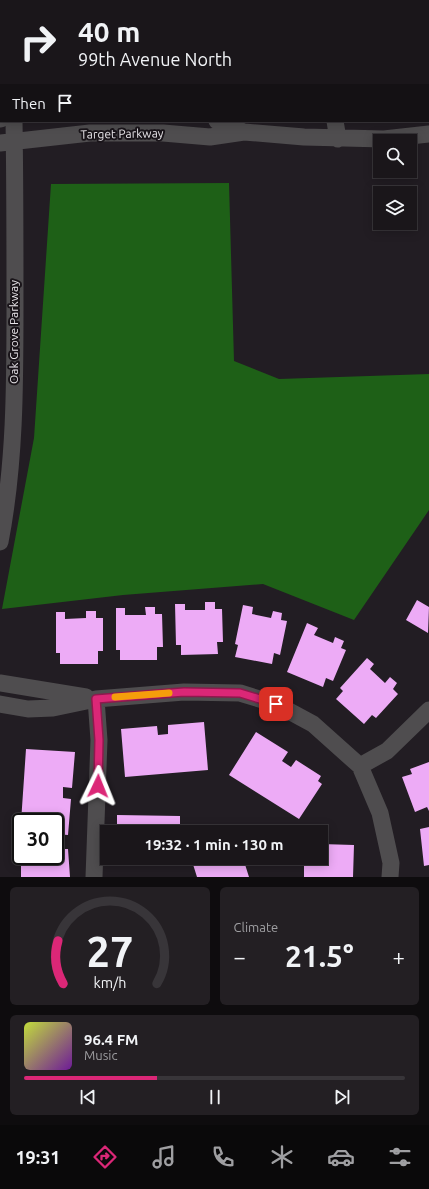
<!DOCTYPE html>
<meta charset="utf-8">
<style>
body{margin:0;font-family:Ubuntu,sans-serif;background:#231f23;color:#f1f3f6;height:100vh;display:flex;flex-direction:column;font-size:15px;white-space:nowrap}
*{box-sizing:border-box;margin:0}
p{font-size:13px;color:#9f9fa2}
.icon{flex:none;width:22px;height:22px;fill:none;stroke:currentColor;stroke-width:2;stroke-linecap:round;stroke-linejoin:round}
.map{position:relative;height:877px;overflow:hidden}
.side{display:flex;flex-direction:column;gap:10px;padding:10px;background:#0e0c0e;flex:1}
.side>*{flex:none}
.hud{position:absolute;left:0px;top:0px;width:429px;height:122px;box-shadow:0 2px 10px #0003,0 0 0 1px #383539;background:#1a161a;color:#f1f3f6;overflow:hidden}
.tools{position:absolute;left:373px;top:134px;display:grid;gap:8px}
.tools a{display:grid;place-items:center;width:44px;height:44px;border-radius:0px;background:#1a161a;box-shadow:0 2px 10px #0003,0 0 0 1px #383539;font-size:20px}
.speed{position:absolute;left:12px;top:813px;display:flex;gap:8px;font-size:20px;font-weight:700;text-align:center}
.speed>*{display:grid;place-content:center;width:52px;height:52px;border-radius:50%;background:#1a161a;box-shadow:0 2px 10px #0003,0 0 0 1px #383539;line-height:1}
.speed .limit{border:2px solid #111;border-radius:6px;background:#fff;color:#111}
.pin{position:absolute;display:grid;place-items:center;width:34px;height:34px;color:#fff;margin:-17px;border-radius:8px;box-shadow:0 2px 6px #0006}
.me{position:absolute;width:44px;margin:-22px;rotate:2deg;stroke-linejoin:round;filter:drop-shadow(0 0 3px #0008)}
.turn{display:flex;align-items:center;gap:14px;height:84px;padding:0 12px;font-size:18px}
.turn .icon{width:52px;height:52px;stroke-width:2.5}
.turn b{display:block;font-size:28px;line-height:34px}
.then{display:flex;align-items:center;height:38px;padding:0 12px;background:#0003;gap:8px;font-size:15px}
.big{font-size:30px;font-weight:700;line-height:1.1}
.side .card{flex:1;display:flex;flex-direction:column;justify-content:center;gap:6px;min-width:0;padding:0 14px;border-radius:6px;background:#231f23}
.side .dial{align-items:center;gap:0}
.dial svg{height:104px;overflow:visible;fill:none;stroke:#383539;stroke-width:7;stroke-linecap:round;text-anchor:middle}
.dial text{fill:#f1f3f6;stroke:none}
.song{display:flex;align-items:center;gap:12px}
.cover{width:48px;height:48px;border-radius:6px;background:linear-gradient(135deg,hsl(70 70% 55%),hsl(280 70% 35%))}
.played{height:4px;border-radius:2px;background:linear-gradient(90deg,#db2777 35%,#383539 35%)}
.keys{display:flex;justify-content:space-around;direction:ltr}
.heat{display:flex;justify-content:space-between;align-items:center;font-size:22px;direction:ltr}
.side .tiles{flex:1;display:grid;gap:10px;grid-template-columns:1fr 1fr}
.card:last-child{grid-column:span 2}
.trip{position:absolute;left:100px;top:825px;width:228px;height:40px;border-radius:0px;background:#1a161a;box-shadow:0 2px 10px #0003,0 0 0 1px #383539;font-weight:700;line-height:40px;text-align:center}
.dock{display:flex;height:64px;justify-content:space-around;align-items:center;background:#0a090a;color:#9f9fa2}
.dock .icon{width:28px;height:28px}
.dock .current{color:#db2777}
.dock b{font-size:18px;color:#f1f3f6}
.map>svg:first-child{display:block}
</style>
<div class="map">
<svg width="429" height="877" viewBox="0 0 429 877">
<rect width="100%" height="100%" fill="#221d23"/>
<path fill="#1e6017" d="M229,183L234,361L279,379L429,374V510L354,620L263,584L123,595L2,609L34,438L51,184Z"/>
<path fill="#edabf6" d="M417,600L429,607L428,633L406,620Z
M205,602H215V609H222L223,642H217L218,654L181,655V645H176L175,604H185V610H205Z
M243,605L253,607L252,614L271,618L273,611L282,613L281,620L287,621L280,655L274,653L272,664L235,657L238,645L235,644Z
M145,607H155V614H162L163,647H157V660H120V650H116V608H125V615H146Z
M86,611H96V618H103V651H98V664H60V653H56V612H65V619L86,618Z
M307,623L318,628L314,635L333,643L335,637L344,641L341,648L346,650L333,681L326,678L323,687L287,672Z
M367,658L374,664L370,669L385,683L390,677L397,683L393,689L398,694L376,718L372,715L364,724L336,699L343,691L340,688Z
M204,722L208,770L125,777L121,729L157,726L158,735L168,734V725Z
M256,732L288,752L282,761L291,767L296,760L321,776L318,781L322,784L299,819L229,775Z
M26,749L75,752L72,788L63,787V798L71,799L68,835L55,834V822H21Z
M429,762V811L427,807L415,812L402,777L412,774L410,769Z
M117,815L180,816V832H117Z
M429,827V865L424,866L420,829Z
M321,844L354,845L353,877H304V858H321Z
M55,849H68L70,877H21V856H55Z
M117,858H179V864L116,863Z
M191,858H243L249,877H197Z"/>
<g fill="none" stroke-linecap="round" stroke-linejoin="round">
<path stroke="#4f4d4f" stroke-width="17" d="M242,0V1
M16,1V0
M293,1L294,0
M0,119H1
M217,121L244,132L304,137L384,139L429,134
M335,121L338,139
M0,143L90,133H163L210,137L244,132
M0,542C15,464 15,385 15,306C15,244 15,183 14,121
M0,683L86,697
M0,704L28,709L53,708L96,699L184,692L240,693L276,704L313,724L360,766L380,813L391,863L390,877
M360,766L387,751L429,710
M94,877L99,740L96,699"/>
</g>
<g fill="none" stroke-linecap="round" stroke-linejoin="round">
<g stroke="#8e194d" stroke-width="10">
<path id="route" d="M98,786L99,740L96,699L184,692L240,693L276,704"/>
</g>
<use href="#route" stroke="#db2777" stroke-width="7"/>
<path stroke="#f59e0b" stroke-width="7" d="M115,697L169,693"/>
</g>
<g text-anchor="middle" stroke-width="4" stroke-linejoin="round" paint-order="stroke">
<g font-size="12" fill="#e8e5e9" stroke="#191419">
<text transform="translate(122 134) rotate(-1)" y="4">Target Parkway</text>
<text transform="translate(14 332) rotate(-90)" y="4">Oak Grove Parkway</text>
</g>
</g>
</svg>
<div class="tools">
<a><svg class="icon" aria-label="search" viewBox="0 0 24 24"><circle cx="10" cy="10" r="6"/><path d="M15 15l6 6"/></svg></a>
<a><svg class="icon" aria-label="layers" viewBox="0 0 24 24"><path d="M12 4l9 5-9 5-9-5zM3 14l9 5 9-5"/></svg></a>
</div>
<div class="speed"><div class="limit">30</div></div>
<div class="pin" style="left:276px;top:704px;background:#d93025"><svg class="icon" aria-label="arrive" viewBox="0 0 24 24"><path d="M6 21V4h12l-3 4 3 4H6"/></svg></div>
<svg class="me" style="left:98px;top:786px" viewBox="-20 -20 40 40"><path d="M0-17L14 15 0 8-14 15z" fill="#db2777" stroke="#fff" stroke-width="4"/></svg>
<div class="trip">19:32 · 1 min · 130 m</div>
<div class="hud">
<div class="turn"><svg class="icon" aria-label="right" viewBox="0 0 24 24"><path d="M7 20v-9h11M14 6l5 5-5 5"/></svg><div><b>40 m</b>99th Avenue North</div></div>
<div class="then">Then<svg class="icon" aria-label="arrive" viewBox="0 0 24 24"><path d="M6 21V4h12l-3 4 3 4H6"/></svg></div>
</div>
</div>
<section class="side">
<div class="tiles">
<div class="card dial"><svg viewBox="0 0 100 80">
<path d="M14 69A42 42 0 1 1 86 69"/>
<path d="M14 69A42 42 0 0 1 10 36" stroke="#db2777"/>
<text x="50" y="56" font-size="32" font-weight="700">27</text>
<text x="50" y="72" font-size="11">km/h</text>
</svg></div>
<div class="card"><p>Climate</p>
<div class="heat"><a>−</a><b class="big">21.5°</b><a>+</a></div>
</div>
<div class="card">
<div class="song"><i class="cover"></i><div><b>96.4 FM</b><p>Music</p></div></div>
<div class="played"></div>
<div class="keys"><svg class="icon" aria-label="previous" viewBox="0 0 24 24"><path d="M18 5L8 12l10 7zM5 5v14"/></svg><svg class="icon" aria-label="pause" viewBox="0 0 24 24"><path d="M8 5v14M16 5v14"/></svg><svg class="icon" aria-label="next" viewBox="0 0 24 24"><path d="M6 5l10 7-10 7zM19 5v14"/></svg></div>
</div>
</div>
</section>
<nav class="dock">
<b>19:31</b>
<svg class="icon current" aria-label="directions" viewBox="0 0 24 24"><path d="M12 3l9 9-9 9-9-9zM9 14v-3h6M13 9l2 2-2 2"/></svg>
<svg class="icon" aria-label="music" viewBox="0 0 24 24"><path d="M9 18V5l10-2v13"/><circle cx="6" cy="18" r="3"/><circle cx="16" cy="16" r="3"/></svg>
<svg class="icon" aria-label="phone" viewBox="0 0 24 24"><path d="M5 4h4l2 5-3 2q2 4 5 5l2-3 5 2v4C11 20 4 13 5 4z"/></svg>
<svg class="icon" aria-label="climate" viewBox="0 0 24 24"><path d="M12 3v18M4 7l16 10M4 17L20 7"/></svg>
<svg class="icon" aria-label="car" viewBox="0 0 24 24"><path d="M5 17H2v-5l4-1 3-4h7l3 4 3 1v5h-3M9 17h6M6 11h13"/><circle cx="7" cy="17" r="2"/><circle cx="17" cy="17" r="2"/></svg>
<svg class="icon" aria-label="filters" viewBox="0 0 24 24"><path d="M4 7h16M4 17h16"/><circle cx="9" cy="7" r="2"/><circle cx="15" cy="17" r="2"/></svg>
</nav>
